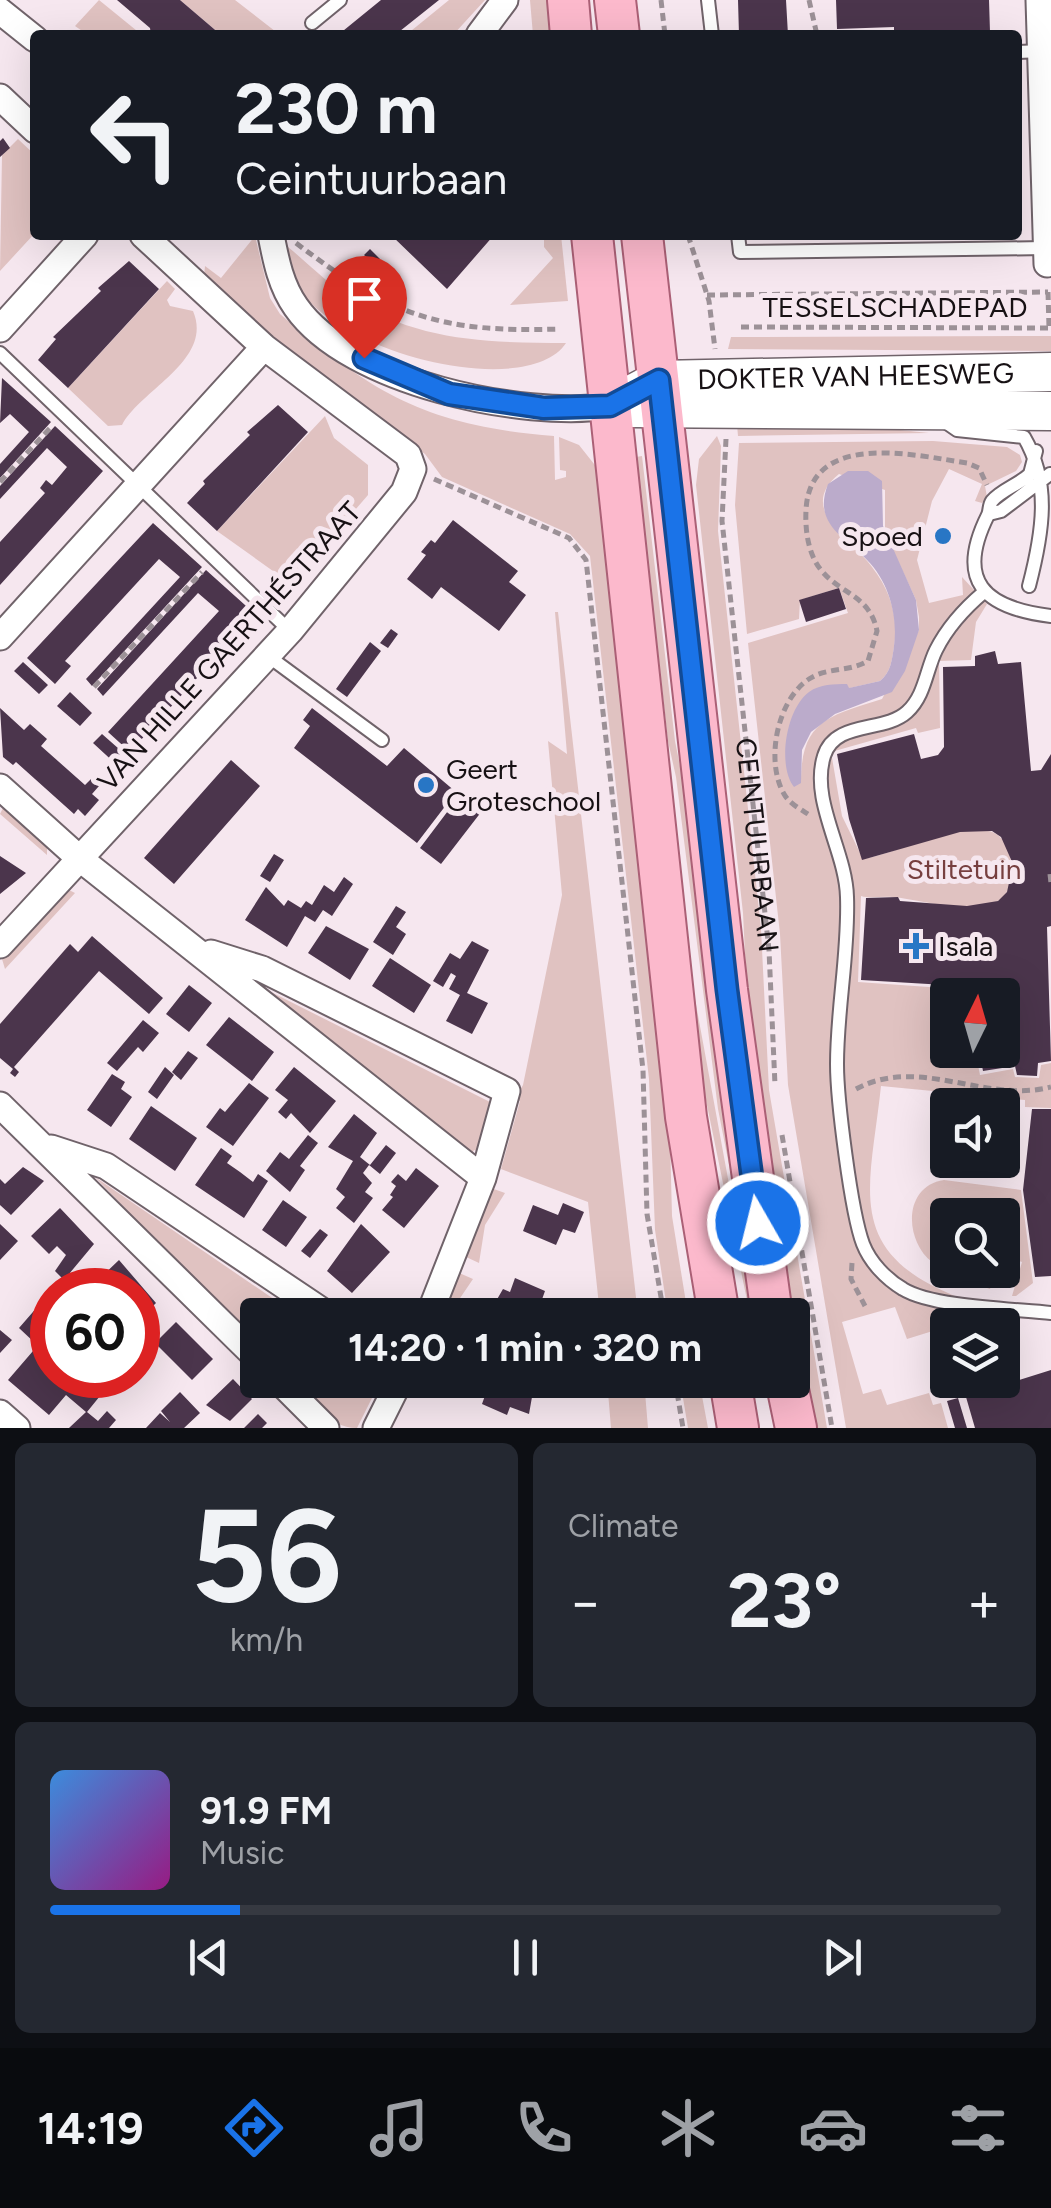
<!DOCTYPE html>
<meta charset="utf-8">
<style>
body{margin:0;font-family:Figtree,sans-serif;background:#242831;color:#f1f3f6;height:100vh;display:flex;flex-direction:column;font-size:38px;white-space:nowrap}
*{box-sizing:border-box;margin:0}
p{font-size:32px;color:#9ea1a6}
.icon{flex:none;width:55px;height:55px;fill:none;stroke:currentColor;stroke-width:2;stroke-linecap:round;stroke-linejoin:round}
.map{position:relative;height:1428px;overflow:hidden}
.panel{display:flex;flex-direction:column;gap:15px;padding:15px;background:#0d0f14;flex:1}
.panel>*{flex:none}
.hud{position:absolute;left:30px;top:30px;width:992px;height:210px;border-radius:10px;box-shadow:0 10px 40px #0002;background:#171b24;color:#f1f3f6;overflow:hidden}
.needle{width:65px;rotate:5deg}
.controls{position:absolute;left:930px;top:978px;display:grid;gap:20px}
.controls a{display:grid;place-items:center;width:90px;height:90px;border-radius:10px;background:#171b24;box-shadow:0 10px 40px #0002;font-size:50px}
.speed{position:absolute;left:30px;top:1268px;display:flex;gap:20px;font-size:50px;font-weight:700;text-align:center}
.speed>*{display:grid;place-content:center;width:130px;height:130px;border-radius:50%;background:#171b24;box-shadow:0 10px 40px #0002;line-height:1}
.speed .limit{border:15px solid #d22;background:#fff;color:#111}
.pin{position:absolute;display:grid;place-items:center;width:85px;height:85px;color:#fff;margin:-102px -42px;border-radius:50% 50% 50% 0;rotate:-45deg;box-shadow:0 0 10px #0007}
.pin .icon{rotate:45deg}
.me{position:absolute;width:110px;margin:-55px;rotate:352deg;stroke-linejoin:round;filter:drop-shadow(0 0 8px #0008)}
.turn{display:flex;align-items:center;gap:35px;height:210px;padding:0 40px;font-size:45px}
.turn .icon{width:130px;height:130px;stroke-width:2.5}
.turn b{display:block;font-size:70px;line-height:85px}
.big{font-size:75px;font-weight:700;line-height:1.1}
.panel .tile{flex:1;display:flex;flex-direction:column;justify-content:center;gap:15px;min-width:0;padding:0 35px;border-radius:15px;background:#242831}
.panel .dial{align-items:center;gap:0}
.dial b{font-size:130px;line-height:1}
.song{display:flex;align-items:center;gap:30px}
.cover{width:120px;height:120px;border-radius:15px;background:linear-gradient(135deg,hsl(210 70% 55%),hsl(310 70% 35%))}
.played{height:10px;border-radius:5px;background:linear-gradient(90deg,#1a73e8 20%,#363941 20%)}
.keys{display:flex;justify-content:space-around;direction:ltr}
.heat{display:flex;justify-content:space-between;align-items:center;font-size:55px;direction:ltr}
.panel .tiles{flex:1;display:grid;gap:15px;grid-template-columns:1fr 1fr}
.tile:last-child{grid-column:span 2}
.trip{position:absolute;left:240px;top:1298px;width:570px;height:100px;border-radius:10px;background:#171b24;box-shadow:0 10px 40px #0002;font-weight:700;line-height:100px;text-align:center}
.tab-bar{display:flex;height:160px;justify-content:space-around;align-items:center;background:#090b0e;color:#9ea1a6}
.tab-bar .icon{width:70px;height:70px}
.tab-bar .on{color:#1a73e8}
.tab-bar b{font-size:45px;color:#f1f3f6}
.map>svg:first-child{display:block}
</style>
<div class="map">
<svg width="1051" height="1428" viewBox="0 0 1051 1428">
<rect width="100%" height="100%" fill="#f6e7ef"/>
<path fill="#e0c2c1" fill-rule="evenodd" d="M99,0L142,35H88L75,26Z
M180,0H235L280,35H221Z
M449,0H485L453,35H406Z
M530,0H548L552,35H533Z
M18,139L35,155V233L0,271L2,155Z
M544,235H561L568,301L510,305L553,258L544,247Z
M255,236L270,298L280,314C374,395 429,426 554,436L555,480L566,477V471L560,470L559,437L579,445L598,469L669,1100L672,1216L688,1315H668L655,1230L649,1079L590,556L570,534L442,477L425,454L289,352L204,276L205,266L221,278Z
M288,247C310,265 325,281 347,296C414,341 487,343 566,343C523,409 273,340 288,247Z
M167,281L175,289L167,300L170,306L193,311C214,360 140,390 122,425L108,426L68,388Z
M1051,336V351L728,349L731,337Z
M325,416L334,438L368,465V495L298,576L287,581L217,531Z
M833,423L929,433L738,436L737,425Z
M717,436L721,446L718,531L761,929L769,1090L827,1428H809L751,1078L743,913L696,485L699,459Z
M933,441L1007,447L1020,455L1022,462L1016,471L985,486L987,497L982,503L975,501L982,484L949,469L932,501L917,560L929,603L963,595L962,577L987,604L976,622L971,660L939,661L940,728L918,733L916,728L831,752L842,816L863,859C902,852 944,825 988,831C1014,834 1021,889 998,901C966,916 920,899 892,897C881,896 871,899 861,896L858,982L957,989L964,995H948V1050H975L980,1075L1013,1069L1015,1077L1039,1078L1041,1065L1051,1063V1108L1025,1107V1100L881,1086C870,1190 842,1252 960,1298L952,1325L907,1339L895,1307L842,1322L863,1394L881,1389L887,1405L929,1393L933,1405L941,1403L948,1428H846L788,1085L780,934L748,643L848,613L839,588L800,600L799,619L747,634L735,505L739,443ZM839,474L885,490V533L916,600L919,617V630L882,699C829,716 801,720 801,782C783,753 784,729 803,699L880,681C891,672 892,660 894,647C899,617 890,590 872,567C856,543 794,510 839,474Z
M642,456L675,741L695,841L747,1257L718,1109L676,777L668,741L636,457Z
M555,612H558L638,1315H600L588,1202L501,1169L520,1101L515,1099L523,1085L562,895L548,741L567,754Z
M669,779L693,988L753,1315H750L691,1027Z
M4,806L47,846V855L0,814Z
M67,889L75,893L5,969L2,959Z
M265,989L494,1104L480,1152L474,1150L471,1156Z
M95,1177L297,1315H258L257,1346Z
M944,1180L1021,1190L1033,1283L1016,1296H1012L1022,1262L1003,1256L1002,1215H948V1270H996L990,1289C971,1282 948,1276 932,1262C904,1240 903,1186 944,1180Z
M488,1187L505,1193L485,1225L479,1263L464,1256Z
M457,1272L473,1279L452,1310L444,1307Z
M290,1380H381L357,1428C328,1428 310,1400 290,1380Z
M607,1380H644L648,1428H611Z
M680,1380H699L708,1428H688Z"/>
<path fill="#bbabcb" d="M848,471H868L882,481L883,526L916,600L919,630L905,671L892,692L835,714L811,732L802,750L801,783L794,787C777,765 786,709 809,692C820,684 834,684 847,684L849,688L880,681C891,672 892,660 894,646C898,616 889,582 867,560C846,537 812,525 828,484Z"/>
<path fill="#4b354c" d="M117,0H180L221,35H151L150,28Z
M381,0H439L395,35H338Z
M738,0H786L788,35H739Z
M836,0H989L990,32L894,35V27L837,29Z
M3,138L10,148L0,157V141Z
M391,235H494L447,289Z
M370,249L380,259L375,265L364,255Z
M129,261L159,289L68,388L38,360L56,339L53,337L101,291L98,288Z
M2,378L51,422L0,478V464L29,432L10,414L0,423Z
M278,405L308,432L217,531L187,503L205,484L203,481L250,435L247,432Z
M55,426L103,471L0,585V542L45,493L40,488L46,480L52,485L67,467L47,448L0,499V486Z
M453,520L518,571L509,582L526,595L499,631L441,587L432,599L407,579L426,555L421,552L431,540L435,543Z
M153,523L202,567L92,686L86,679L180,577L159,559L65,661L71,666L55,684L27,658Z
M206,570L255,614L130,752L108,732L219,611L198,593L103,696L97,689Z
M839,588L846,609L806,622L799,600Z
M391,629L398,634L388,648L380,643Z
M370,642L381,651L347,697L336,689Z
M995,651L998,664L1021,662L1031,771L1041,770L1051,754V926L1047,927L1051,1061L1038,1063L1037,1076L1017,1075L1015,1066L983,1071L979,1050H1002V995H969L962,986L861,980L866,898L898,897L900,901L967,906L998,901L1007,892L1013,864L1001,837L992,831L960,832L862,860L849,819L837,754L914,734L921,759L938,755L944,747L943,667L975,666V656Z
M23,662L48,685L39,694L14,671Z
M70,692L92,713L80,726L57,706Z
M0,708L24,730L30,724L47,739L41,746L85,785L91,779L99,786L92,794L99,800L85,816L78,809L74,814L16,762L13,765L3,757Z
M312,708L387,766L404,748L456,792L417,843L294,748L310,726L303,720Z
M102,734L127,756L118,766L93,743Z
M231,760L260,786L174,884L144,858Z
M463,791L485,807L441,864L420,848Z
M274,854L284,860L270,882L260,876Z
M0,856L26,873L0,894Z
M344,877L353,884L332,916L323,910L315,922L305,916L287,947L245,920L266,887L284,906L288,900L301,908L306,901L312,905L324,885L334,892Z
M396,906L406,912L396,927L406,934L393,955L373,942Z
M326,926L369,949L350,980L308,953Z
M92,936L163,998L149,1014L99,971L14,1067L19,1072L15,1077L10,1073L13,1069L0,1058V1024L70,944L78,952Z
M472,941L489,950L467,993L488,1003L472,1034L446,1021L460,995L449,989L456,976L451,973L443,987L433,981L450,953L460,959Z
M390,958L431,985L414,1013L372,986Z
M189,985L212,1003L189,1032L166,1014Z
M229,1017L274,1052L252,1081L206,1045Z
M143,1020L159,1033L143,1052L138,1047L117,1071L107,1063Z
M188,1051L198,1058L181,1080L172,1072Z
M165,1067L174,1075L157,1099L148,1092Z
M294,1067L336,1101L310,1133L291,1113L286,1119L278,1112L288,1100L275,1090Z
M112,1074L125,1082L121,1089L132,1097L111,1127L87,1110Z
M249,1083L269,1098L233,1146L206,1127L220,1108L225,1112Z
M151,1106L197,1138L175,1171L129,1139Z
M1032,1109H1051V1276L1035,1277L1023,1190Z
M354,1114L377,1133L360,1157L370,1165L386,1145L396,1153L380,1174L369,1165L363,1173L372,1183L365,1192L373,1198L354,1223L336,1208L345,1197L336,1189L353,1161L328,1147Z
M308,1135L318,1143L300,1166L305,1170L290,1192L266,1171L280,1152L289,1159Z
M221,1148L232,1156L227,1163L240,1172L253,1182L258,1174L268,1181L244,1218L195,1185Z
M23,1167L44,1181L11,1215L0,1205V1179L5,1184Z
M416,1168L439,1186L404,1228L382,1210L393,1197L390,1195L396,1186L391,1182L398,1174L406,1181Z
M283,1200L307,1217L286,1247L262,1230Z
M563,1203L584,1212L575,1233L563,1229L556,1245L523,1231L533,1205L558,1215Z
M60,1208L94,1244L64,1280L55,1271L66,1255L57,1246L49,1254L31,1236Z
M0,1224L18,1241L0,1260Z
M361,1224L390,1252L352,1293L327,1271Z
M320,1229L328,1235L310,1258L301,1251Z
M119,1260L156,1303L138,1321V1290H106L97,1281Z
M515,1278L545,1291L540,1305L533,1303L528,1315H488L503,1289L510,1292Z
M52,1290V1327L36,1344L19,1328Z
M176,1322L213,1359L192,1380L155,1343Z
M0,1330L12,1340L0,1353Z
M33,1351L52,1369V1375H59L74,1388L86,1375H117L87,1412L98,1421L107,1411L116,1420L109,1428H69L86,1412L66,1395L49,1415L8,1380Z
M1051,1370V1428H975L966,1397Z
M233,1379L252,1399L230,1421L206,1405Z
M477,1380H535L529,1414L510,1407L507,1415L482,1404L487,1390L475,1385Z
M592,1380H605L606,1391L594,1393Z
M180,1392L200,1413L184,1428H146L160,1413L170,1422L161,1411Z
M958,1398L967,1428H955L947,1401Z
M258,1414L267,1423L262,1428H244Z"/>
<g fill="none" stroke-linecap="round" stroke-linejoin="round">
<g stroke="#70636a" stroke-width="16">
<path id="lane" d="M708,0L712,35
M312,23L340,0
M1018,52L1042,51
M738,235L740,252L1045,248
M0,353L290,631
M944,421L957,430L1024,437C1051,483 1043,532 1029,586
M1036,451L1030,474C1020,484 1001,490 992,501C989,505 990,511 988,515C955,581 984,608 1051,616
M989,514L1001,511L1050,474
M984,592C965,608 947,628 936,650C926,670 925,696 907,712C884,733 835,720 824,756C810,801 846,851 847,897C849,952 837,1008 837,1064C837,1099 851,1212 863,1244C870,1262 886,1279 903,1289C932,1307 1013,1309 1051,1313
M268,656L382,740"/>
</g>
<g stroke="#70636a" stroke-width="29">
<path id="street" d="M1039,0L1047,264
M0,11L35,39
M479,35L505,0
M0,97L35,130
M271,235C276,261 281,286 296,307C349,383 523,419 610,406
M0,329L85,235
M0,637L264,347
M0,787L79,858L483,1178
M0,945L290,631L404,492L413,469L408,455L264,347L143,235
M211,953L262,969L507,1091L483,1178L429,1315
M0,1105L258,1359
M51,1148L106,1166L328,1315
M278,1380L326,1428
M0,1413L17,1428
M376,1428L400,1380"/>
</g>
<g stroke="#70636a" stroke-width="41">
<g id="secondary">
<path id="s2" d="M610,406L659,380L1051,372"/>
<path d="M632,408L1051,411"/>
</g>
</g>
<g stroke="#ab6076" stroke-width="44">
<path id="primary" d="M568,0L571,35
M615,0L619,35
M592,235L686,1117L719,1315
M642,235L727,990L772,1315
M730,1380L738,1428
M786,1380L796,1428"/>
</g>
<g stroke="#9c9197" stroke-width="5" stroke-dasharray="8 5" stroke-linecap="butt">
<path d="M661,0L665,35"/>
<path d="M809,0L817,35"/>
<path d="M688,235L709,301L715,349"/>
<path d="M296,243C392,316 439,333 560,329"/>
<path d="M1048,292L1049,328"/>
<path d="M707,295L1048,292"/>
<path d="M741,327L1051,328"/>
<path id="s1" d="M726,439L722,521L769,950L775,1085"/>
<path d="M434,479L569,538L586,560L643,1070L647,1214L664,1315"/>
<path d="M0,482L51,427"/>
<path d="M94,687L202,572"/>
<path d="M808,814C800,809 789,803 784,794C765,761 777,700 809,679C827,667 850,672 868,661L877,631C870,595 840,594 821,570C808,554 805,530 806,510C810,430 914,455 967,463L979,468L987,485"/>
<path d="M1050,874L1051,883"/>
<path d="M856,1089C919,1055 985,1104 1051,1087"/>
<path d="M782,1135L832,1428"/>
<path d="M852,1263L851,1279L865,1306"/>
<path d="M675,1380L683,1428"/>
</g>
<use href="#lane" stroke="#fff" stroke-width="12"/>
<use href="#street" stroke="#fff" stroke-width="25"/>
<use href="#secondary" stroke="#fff" stroke-width="38"/>
<use href="#primary" stroke="#fcb9cc" stroke-width="40"/>
</g>
<g fill="none" stroke-linecap="round" stroke-linejoin="round">
<g stroke="#114b97" stroke-width="25">
<path id="route" d="M364,358L449,394L544,408L610,406L659,380L727,990L758,1223"/>
</g>
<use href="#route" stroke="#1a73e8" stroke-width="18"/>
</g>
<g fill="#2876c5" stroke="#f6e7ef" stroke-width="4">
<circle cx="943" cy="536" r="10"/>
<circle cx="426" cy="785" r="10"/>
<path d="M911 931h10v10h10v10h-10v10h-10v-10h-10v-10h10z"/>
</g>
<g text-anchor="middle" stroke-width="10" stroke-linejoin="round" paint-order="stroke">
<g font-size="28" fill="#171114" stroke="#f6e7ef">
<text x="895" y="317">TESSELSCHADEPAD</text>
<text dy="10" stroke="none"><textPath href="#s2" startOffset="252">DOKTER VAN HEESWEG</textPath></text>
<text transform="translate(229 646) rotate(-48)" y="10">VAN HILLE GAERTHÉSTRAAT</text>
<text dy="10" stroke="none"><textPath href="#s1" startOffset="408">CEINTUURBAAN</textPath></text>
</g>
<g font-size="28" fill="#171114" stroke="#f6e7ef" text-anchor="start">
<text x="923" y="546" text-anchor="end">Spoed</text>
<text x="446" y="779">Geert<tspan x="446" dy="32">Groteschool</tspan></text>
<text x="938" y="956">Isala</text>
</g>
<g font-size="28" fill="#773f3f" stroke="#f6e7ef">
<text x="964" y="879">Stiltetuin</text>
</g>
</g>
</svg>
<div class="controls">
<a><svg class="needle" viewBox="-14 -14 28 28"><path d="M0-13l5 13h-10z" fill="#e53935"/><path d="M0 13l5-13h-10z" fill="#9ea1a6"/></svg></a>
<a><svg class="icon" aria-label="sound" viewBox="0 0 24 24"><path d="M4 9h4l5-4v14l-5-4H4zM17 9q2 3 0 6"/></svg></a>
<a><svg class="icon" aria-label="search" viewBox="0 0 24 24"><circle cx="10" cy="10" r="6"/><path d="M15 15l6 6"/></svg></a>
<a><svg class="icon" aria-label="layers" viewBox="0 0 24 24"><path d="M12 4l9 5-9 5-9-5zM3 14l9 5 9-5"/></svg></a>
</div>
<div class="speed"><div class="limit">60</div></div>
<div class="pin" style="left:364px;top:358px;background:#d93025"><svg class="icon" aria-label="arrive" viewBox="0 0 24 24"><path d="M6 21V4h12l-3 4 3 4H6"/></svg></div>
<svg class="me" style="left:758px;top:1223px" viewBox="-20 -20 40 40"><circle r="17" fill="#1a73e8" stroke="#fff" stroke-width="3"/><path d="M0-11L8 9 0 5-8 9z" fill="#fff"/></svg>
<div class="trip">14:20 · 1 min · 320 m</div>
<div class="hud">
<div class="turn"><svg class="icon" aria-label="left" viewBox="0 0 24 24"><path d="M17 20v-9H6M10 6l-5 5 5 5"/></svg><div><b>230 m</b>Ceintuurbaan</div></div>
</div>
</div>
<section class="panel">
<div class="tiles">
<div class="tile dial"><b>56</b><p>km/h</p></div>
<div class="tile"><p>Climate</p>
<div class="heat"><a>−</a><b class="big">23°</b><a>+</a></div>
</div>
<div class="tile">
<div class="song"><i class="cover"></i><div><b>91.9 FM</b><p>Music</p></div></div>
<div class="played"></div>
<div class="keys"><svg class="icon" aria-label="previous" viewBox="0 0 24 24"><path d="M18 5L8 12l10 7zM5 5v14"/></svg><svg class="icon" aria-label="pause" viewBox="0 0 24 24"><path d="M8 5v14M16 5v14"/></svg><svg class="icon" aria-label="next" viewBox="0 0 24 24"><path d="M6 5l10 7-10 7zM19 5v14"/></svg></div>
</div>
</div>
</section>
<nav class="tab-bar">
<b>14:19</b>
<svg class="icon on" aria-label="directions" viewBox="0 0 24 24"><path d="M12 3l9 9-9 9-9-9zM9 14v-3h6M13 9l2 2-2 2"/></svg>
<svg class="icon" aria-label="music" viewBox="0 0 24 24"><path d="M9 18V5l10-2v13"/><circle cx="6" cy="18" r="3"/><circle cx="16" cy="16" r="3"/></svg>
<svg class="icon" aria-label="phone" viewBox="0 0 24 24"><path d="M5 4h4l2 5-3 2q2 4 5 5l2-3 5 2v4C11 20 4 13 5 4z"/></svg>
<svg class="icon" aria-label="climate" viewBox="0 0 24 24"><path d="M12 3v18M4 7l16 10M4 17L20 7"/></svg>
<svg class="icon" aria-label="car" viewBox="0 0 24 24"><path d="M5 17H2v-5l4-1 3-4h7l3 4 3 1v5h-3M9 17h6M6 11h13"/><circle cx="7" cy="17" r="2"/><circle cx="17" cy="17" r="2"/></svg>
<svg class="icon" aria-label="filters" viewBox="0 0 24 24"><path d="M4 7h16M4 17h16"/><circle cx="9" cy="7" r="2"/><circle cx="15" cy="17" r="2"/></svg>
</nav>
